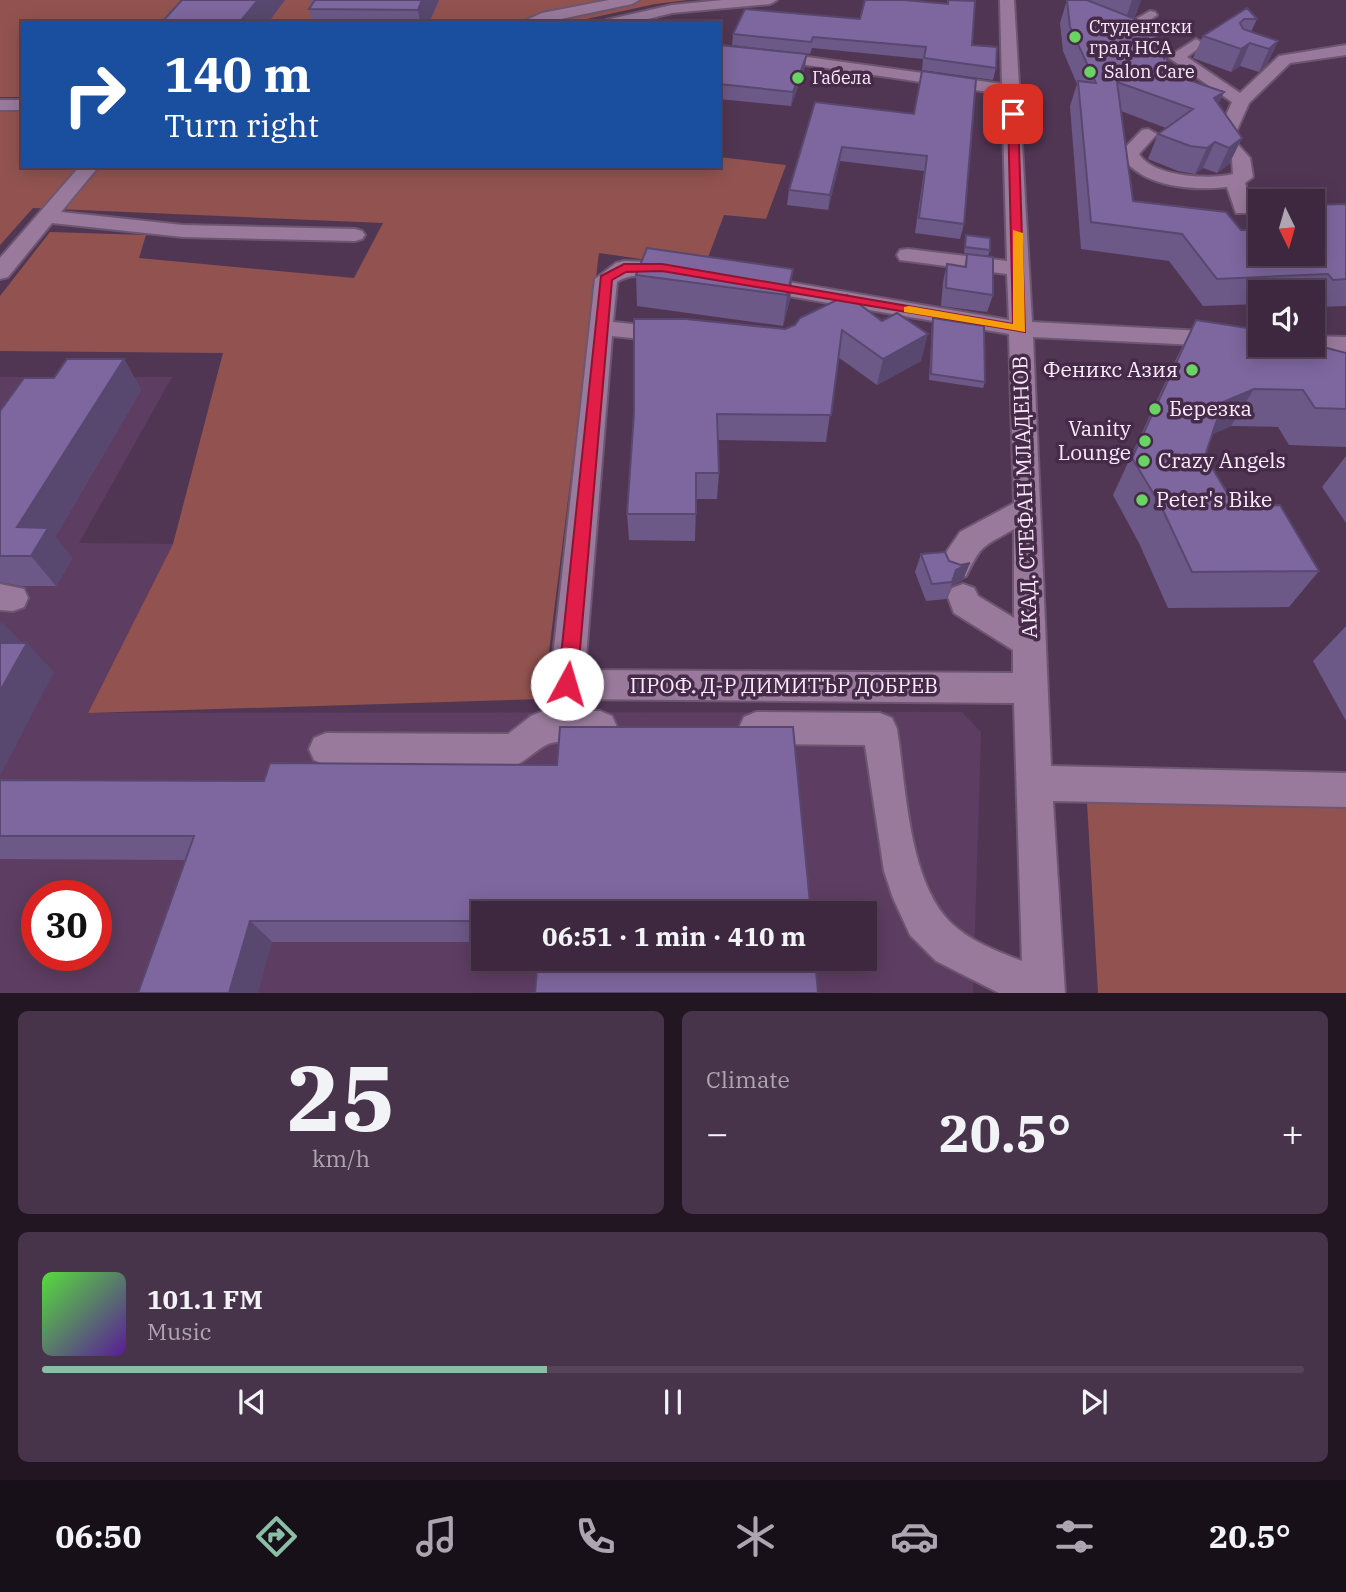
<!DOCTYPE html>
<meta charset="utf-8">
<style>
body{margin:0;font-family:"IBM Plex Serif",serif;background:#48344a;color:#f1f3f6;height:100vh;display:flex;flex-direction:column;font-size:26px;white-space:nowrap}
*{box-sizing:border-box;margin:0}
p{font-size:23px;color:#ada6b0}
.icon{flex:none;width:38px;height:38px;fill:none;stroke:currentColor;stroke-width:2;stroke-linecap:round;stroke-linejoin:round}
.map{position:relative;height:993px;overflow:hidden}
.sheet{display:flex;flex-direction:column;gap:18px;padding:18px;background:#221623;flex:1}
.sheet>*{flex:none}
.hud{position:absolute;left:21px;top:21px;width:700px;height:147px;border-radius:0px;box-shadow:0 4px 18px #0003,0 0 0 2px #564459;background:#1a4fa0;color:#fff;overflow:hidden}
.needle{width:46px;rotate:175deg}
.buttons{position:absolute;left:1248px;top:189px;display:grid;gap:14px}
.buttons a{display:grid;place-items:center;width:77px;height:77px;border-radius:0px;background:#3d283f;box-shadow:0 4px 18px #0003,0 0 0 2px #564459;font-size:35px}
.speed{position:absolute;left:21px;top:880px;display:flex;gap:14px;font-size:35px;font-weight:700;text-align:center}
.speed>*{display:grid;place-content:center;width:91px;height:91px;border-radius:50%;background:#3d283f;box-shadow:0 4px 18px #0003,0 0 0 2px #564459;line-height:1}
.speed .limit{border:10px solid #d22;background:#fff;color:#111}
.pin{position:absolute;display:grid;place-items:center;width:60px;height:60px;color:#fff;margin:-30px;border-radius:14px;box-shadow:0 4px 10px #0006}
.me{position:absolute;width:77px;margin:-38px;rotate:6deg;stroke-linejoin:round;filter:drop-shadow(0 0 5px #0008)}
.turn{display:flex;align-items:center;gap:24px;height:147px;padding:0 28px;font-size:32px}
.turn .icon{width:91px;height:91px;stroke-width:2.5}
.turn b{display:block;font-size:49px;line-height:60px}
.big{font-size:52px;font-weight:700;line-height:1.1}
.sheet .tile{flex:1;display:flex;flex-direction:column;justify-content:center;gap:10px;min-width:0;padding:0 24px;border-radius:10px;background:#48344a}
.sheet .dial{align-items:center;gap:0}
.dial b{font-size:91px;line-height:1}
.song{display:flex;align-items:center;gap:21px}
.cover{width:84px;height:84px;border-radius:10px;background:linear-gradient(135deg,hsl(110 70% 55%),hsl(270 70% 35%))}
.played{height:7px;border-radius:4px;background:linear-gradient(90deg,#8abfa5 40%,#564459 40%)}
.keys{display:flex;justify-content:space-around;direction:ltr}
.heat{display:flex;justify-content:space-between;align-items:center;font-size:38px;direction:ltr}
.sheet .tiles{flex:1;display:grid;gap:18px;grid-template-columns:1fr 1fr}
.tile:last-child{grid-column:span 2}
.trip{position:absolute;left:471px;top:901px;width:406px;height:70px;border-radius:0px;background:#3d283f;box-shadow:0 4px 18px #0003,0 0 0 2px #564459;font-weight:700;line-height:70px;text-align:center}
.tab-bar{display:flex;height:112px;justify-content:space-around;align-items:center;background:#181019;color:#ada6b0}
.tab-bar .icon{width:49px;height:49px}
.tab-bar .on{color:#8abfa5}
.tab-bar b{font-size:32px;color:#f1f3f6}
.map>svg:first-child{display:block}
</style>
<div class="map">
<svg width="1346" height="994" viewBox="0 0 1346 994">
<rect width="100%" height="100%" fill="#513654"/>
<path fill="#5e3d62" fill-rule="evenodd" d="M0,377H172L79,543L173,544L88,713L962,712L981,732L973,993H0ZM37,896H96V956H37ZM483,914H864V959H483Z"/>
<path fill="#925350" d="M0,0H688L655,4L568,23H23V97H0Z
M0,112H23V166H719V157L786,165L766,219L724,215L704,268L599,253L543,699L88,713L173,544L223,353L0,351V296L50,232L146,235L139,258L354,278L383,223L33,208L0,245Z
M1086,785L1346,790V993H1098Z"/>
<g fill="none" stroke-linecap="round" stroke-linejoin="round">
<g stroke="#6d5670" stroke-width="4">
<path id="minor" d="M609,0H639L632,4L542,23H520L542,13Z
M723,0H777L770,4L672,13L632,23H604L606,20L672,5Z
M1000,0H1014L1019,86L1021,90L1019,93L1032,322L1260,334V345H1269L1260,348L1033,337L1051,766L1346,773V807L1053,801L1065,994H1001L936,961L910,935L893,898L884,871L865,745L756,744L744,739L739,728L744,717L756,712L880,713L892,718L897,729C906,786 908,881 951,923C970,941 998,952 1022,961L1014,703L567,699L555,694L550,684L595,279L616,263L624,261L675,263L683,265L686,270L683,275C660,280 637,269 617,282L613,322L672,328L680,330L684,335L680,340L672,342L612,336L585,670L1013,673V650L954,613L948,597L952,588L963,584L974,588L978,596L1014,618V529C981,548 982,544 966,576L955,580L944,576L939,563L960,532L1014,503L1009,334L753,290L745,288L742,283L745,278L753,276L1009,320L1007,274L908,261L900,260L897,255L900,250L908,249L1007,261L1002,94L793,63L719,56V46L756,50L1002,84Z
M1150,11L1155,12L1157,15L1136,30L1148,36L1145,39H1135L1116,31Z
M1196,39L1204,44L1187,57L1240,93L1279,56L1346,45V55L1290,63L1249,103L1233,139L1250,158L1253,177L1245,183L1253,209L1250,213H1236L1227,187C1191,191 1139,187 1120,153L1142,130L1148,129L1157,134L1139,154C1153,177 1209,180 1233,174L1232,159L1215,140L1232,102L1168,57Z
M0,100H23V110H0Z
M80,166H99L61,212L183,225L355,229L362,231L365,235L362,239L355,241L183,237L52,223L8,277L0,279V258Z
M1312,336L1346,337V353L1304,349L1301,345H1312Z
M0,584L24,589L28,598L24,607L13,611L0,610Z
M543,711H600L612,716L617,727L612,738C592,746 572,738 551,743C541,745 527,761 514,766L326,765L314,760L309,749L314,738L326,733L508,734L531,716Z"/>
</g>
<use href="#minor" fill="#997a9c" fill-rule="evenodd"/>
</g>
<path fill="#6c5988" d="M310,0H439L429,23H313L309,9L312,6Z
M1067,0H1141L1135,16L1132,18L1164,59L1174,75L1224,92L1218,105L1242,138L1229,164L1217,173L1203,168L1195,174L1178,171L1148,159L1158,134L1166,128L1121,111L1133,201L1241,230L1312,254V205L1346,204V306L1316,307L1312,303V292H1260V304L1203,306L1169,261L1081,249L1070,106L1077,84L1063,51L1060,23Z
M1247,8L1257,19L1251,32L1278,41L1267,64L1259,72L1240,66L1231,72L1193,58L1203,36Z
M860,19L972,45L996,68L993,80L922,70L923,59L812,48L810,54L732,45L733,34Z
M719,45L805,67L791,106L719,99Z
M815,102L914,114L964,224L960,239L915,233L924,171L840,161L828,210L787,205L789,190Z
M966,235L990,250L988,256L964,253Z
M967,254L993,295L987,312L941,306L943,282L947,264L964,267Z
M793,269L790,299L783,326L637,306L636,275Z
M847,295L921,361L877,385L838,357L826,442L718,440L719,473L717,499H696L695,541L629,540L627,514L795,325Z
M933,318L985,382L983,388L929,380L932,324Z
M1196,320L1346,353V447L1289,445L1278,427L1231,426L1212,434L1205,456L1235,506L1319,571L1289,607L1168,608L1139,543L1113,495L1177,357Z
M124,359L141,390L55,537L72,558L56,586H22L0,582V411L54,378Z
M1346,456V523L1322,487Z
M921,554L949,561L963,580L951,586L946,599L926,601L915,572Z
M1346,626V721L1313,661Z
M793,727L483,914V942H272L185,860L0,859V780L264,781L557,765Z"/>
<path fill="#58486f" d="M258,0H285L268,23H239Z
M422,0H439L429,23H420L418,10Z
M1132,0H1141L1135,16L1125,21Z
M1278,41L1267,64L1259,72L1269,49Z
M1250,43L1240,66L1231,72L1241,49Z
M807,54L805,67L791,106L793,92Z
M1224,92L1212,117L1214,98Z
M1242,138L1229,164L1217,173L1229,148Z
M1215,142L1203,168L1195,174L1207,148Z
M842,147L840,161L828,210L830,195Z
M793,269L790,299L783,326L787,295Z
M928,334L921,361L877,385L883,359Z
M124,359L141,390L55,537L72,558L56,586L31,556L17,527Z
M1254,389L1231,426L1200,440L1223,402Z
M970,563L963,580L951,586L956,570Z
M2,622L25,646L27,643L54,672L0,776V626Z
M250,921L272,942L258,993H229Z"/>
<path fill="#7e679e" stroke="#58486f" stroke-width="2" d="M182,0H258L239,23H161Z
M315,0H422L418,10L309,9Z
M865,0H904L948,4V0L975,1L972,45L997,47L996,68L924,58L926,47L813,37L811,42L733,34L745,9L860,19Z
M1067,0H1087L1153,26L1164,59L1166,57L1174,75L1224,92L1214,98L1242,138L1229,148L1215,142L1207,148L1190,146L1158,134L1193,109L1117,82L1133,201L1226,212L1241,230H1260V254H1312V228H1317L1312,224V205L1346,204V279L1333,280L1328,274L1217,279L1182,234L1091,222L1078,81L1096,83L1070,27Z
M1247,8L1257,19H1244L1240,23L1243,29L1278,41L1269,49L1250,43L1241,49L1203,36Z
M719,45L807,54L793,92L719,84Z
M922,71L976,79L964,224L919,218L927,156L842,147L830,195L789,190L815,102L914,114Z
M966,235L990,238V250L965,247Z
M647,248L793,269L787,295L636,275Z
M967,254L993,257V295L946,288L947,264L966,267Z
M847,295L882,321L897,313L928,334L883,359L842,330L831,415L717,414L719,473H696V514H627L634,413V319H686L785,329L795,325L800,318Z
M933,318L984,326L985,382L931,374Z
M1196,320L1260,330V345L1312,344L1346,353V409L1315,408L1303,390L1254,389L1223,402L1205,456L1235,506L1280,505L1319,571L1192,572L1161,506L1132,458Z
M67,359H124L17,527L48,528L31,556H0V411L24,378H54Z
M945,552L949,561L961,565L970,563L956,570L952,582L932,584L921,554Z
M0,643H27L0,691Z
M560,727H793L811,914H483V921H250L229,993H138L194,836H0V780L264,781L270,763L557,765Z
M538,959H815L818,993H535Z"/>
<path fill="#e11d48" stroke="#92132f" stroke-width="2" d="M1013,111L1018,114L1025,332L662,271L626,272L612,280L577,684L574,690L567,693L561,690L558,684L601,276L624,264H662L1013,324L1008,114Z"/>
<path fill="#f59e0b" d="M1013,230L1023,233L1025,332L904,312V307L909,306L1013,324Z"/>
<g fill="#69d464" stroke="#462b49" stroke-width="2.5">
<circle cx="1075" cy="37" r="7"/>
<circle cx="1090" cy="72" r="7"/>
<circle cx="798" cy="78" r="7"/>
<circle cx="1192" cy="370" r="7"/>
<circle cx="1155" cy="409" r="7"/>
<circle cx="1145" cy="441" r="7"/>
<circle cx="1144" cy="461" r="7"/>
<circle cx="1142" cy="500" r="7"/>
</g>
<g text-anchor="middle" stroke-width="7" stroke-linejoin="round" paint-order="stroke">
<g font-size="18" fill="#fcebfe" stroke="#462b49" text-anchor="start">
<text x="1089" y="33">Студентски<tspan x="1089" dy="21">град НСА</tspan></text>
<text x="1104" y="78">Salon Care</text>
<text x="812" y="84">Габела</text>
</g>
<g font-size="21" fill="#fcebfe" stroke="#462b49" text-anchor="start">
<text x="1178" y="377" text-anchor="end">Феникс Азия</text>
<text x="1169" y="416">Березка</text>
<text x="1131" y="436" text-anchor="end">Vanity<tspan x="1131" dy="24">Lounge</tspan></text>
<text x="1158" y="468">Crazy Angels</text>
<text x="1156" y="507">Peter's Bike</text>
</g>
<g font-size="21" fill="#fcebfe" stroke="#462b49">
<text transform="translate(1025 497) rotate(-92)" y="7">АКАД. СТЕФАН МЛАДЕНОВ</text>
<text x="784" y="693">ПРОФ. Д-Р ДИМИТЪР ДОБРЕВ</text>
</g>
</g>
</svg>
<div class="buttons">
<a><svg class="needle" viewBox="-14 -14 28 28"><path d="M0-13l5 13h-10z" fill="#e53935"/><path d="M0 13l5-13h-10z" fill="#ada6b0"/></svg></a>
<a><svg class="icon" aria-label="sound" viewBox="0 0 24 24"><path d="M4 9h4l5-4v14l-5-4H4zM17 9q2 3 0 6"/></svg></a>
</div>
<div class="speed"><div class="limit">30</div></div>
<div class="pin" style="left:1013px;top:114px;background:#d93025"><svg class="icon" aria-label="arrive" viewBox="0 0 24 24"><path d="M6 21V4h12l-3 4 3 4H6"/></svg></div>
<svg class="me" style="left:567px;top:684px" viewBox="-20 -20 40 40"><circle r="19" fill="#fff"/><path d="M0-13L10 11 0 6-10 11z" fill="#e11d48"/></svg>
<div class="trip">06:51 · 1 min · 410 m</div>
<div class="hud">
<div class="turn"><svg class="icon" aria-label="right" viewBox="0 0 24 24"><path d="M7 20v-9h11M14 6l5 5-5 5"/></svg><div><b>140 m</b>Turn right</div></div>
</div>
</div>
<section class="sheet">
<div class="tiles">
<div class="tile dial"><b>25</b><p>km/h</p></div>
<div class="tile"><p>Climate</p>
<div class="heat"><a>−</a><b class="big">20.5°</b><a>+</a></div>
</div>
<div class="tile">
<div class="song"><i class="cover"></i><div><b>101.1 FM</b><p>Music</p></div></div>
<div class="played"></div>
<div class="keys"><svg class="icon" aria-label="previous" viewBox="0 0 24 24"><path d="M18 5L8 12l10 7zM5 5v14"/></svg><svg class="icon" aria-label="pause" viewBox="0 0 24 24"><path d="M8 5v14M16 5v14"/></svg><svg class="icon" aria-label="next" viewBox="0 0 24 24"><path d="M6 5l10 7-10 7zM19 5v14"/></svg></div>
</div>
</div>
</section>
<nav class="tab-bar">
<b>06:50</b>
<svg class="icon on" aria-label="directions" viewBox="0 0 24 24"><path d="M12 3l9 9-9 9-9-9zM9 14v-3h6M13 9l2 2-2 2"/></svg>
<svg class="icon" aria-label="music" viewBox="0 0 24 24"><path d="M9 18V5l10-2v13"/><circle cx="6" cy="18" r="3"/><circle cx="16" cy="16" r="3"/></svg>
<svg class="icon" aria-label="phone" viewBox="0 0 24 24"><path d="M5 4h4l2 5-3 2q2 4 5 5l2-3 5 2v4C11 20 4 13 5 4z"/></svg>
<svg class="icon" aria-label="climate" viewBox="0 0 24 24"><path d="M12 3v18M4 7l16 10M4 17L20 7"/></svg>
<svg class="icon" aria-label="car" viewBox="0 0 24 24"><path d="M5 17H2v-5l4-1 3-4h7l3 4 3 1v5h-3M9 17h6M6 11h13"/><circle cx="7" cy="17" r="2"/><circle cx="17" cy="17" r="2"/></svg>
<svg class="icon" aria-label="filters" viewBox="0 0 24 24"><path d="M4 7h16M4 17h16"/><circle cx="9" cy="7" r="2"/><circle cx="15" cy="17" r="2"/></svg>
<b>20.5°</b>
</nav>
